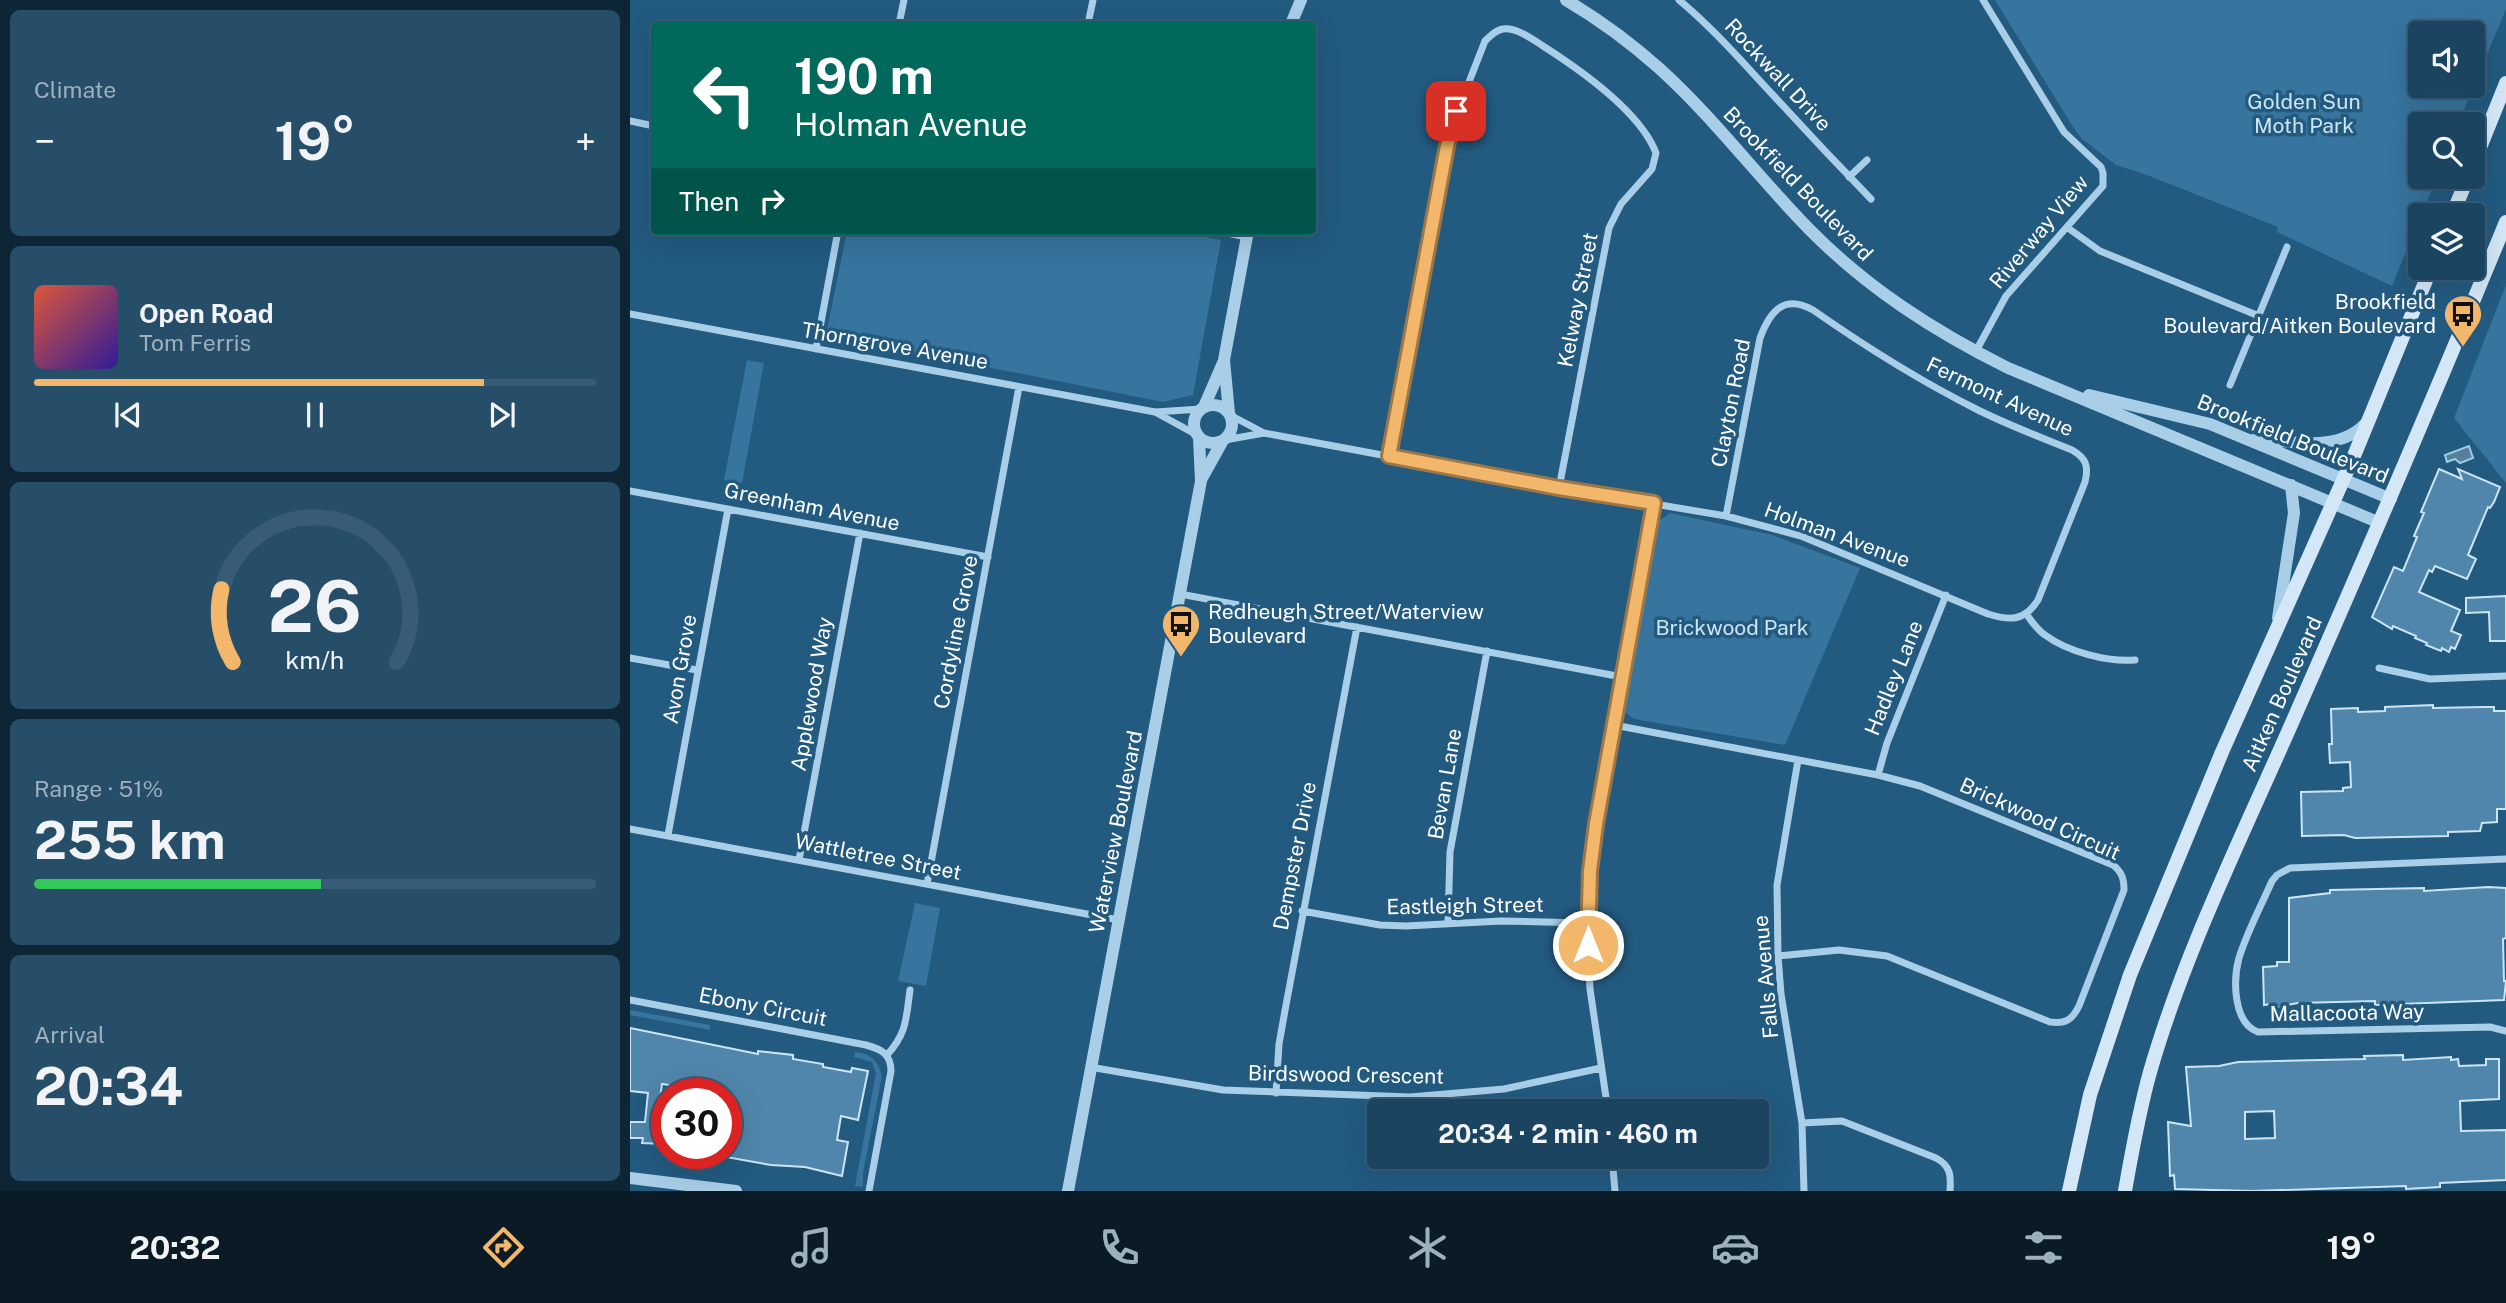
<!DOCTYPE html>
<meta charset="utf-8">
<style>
body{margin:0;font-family:"Public Sans",sans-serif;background:#274e69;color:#f1f3f6;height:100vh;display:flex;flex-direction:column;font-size:26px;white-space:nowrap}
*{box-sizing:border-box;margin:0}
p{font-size:23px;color:#9fb0bd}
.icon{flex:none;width:38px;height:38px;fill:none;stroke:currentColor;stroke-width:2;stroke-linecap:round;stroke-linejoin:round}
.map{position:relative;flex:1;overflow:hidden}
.sheet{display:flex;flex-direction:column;gap:10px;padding:10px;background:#0e2535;width:630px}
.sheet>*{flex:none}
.banner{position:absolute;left:21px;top:21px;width:665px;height:214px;border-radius:7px;box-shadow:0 7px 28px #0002,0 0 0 2px #385c75;background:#00695c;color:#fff;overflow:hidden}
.fabs{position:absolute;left:1778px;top:21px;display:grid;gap:14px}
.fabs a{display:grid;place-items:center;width:77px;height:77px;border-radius:7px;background:#1a4460;box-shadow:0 7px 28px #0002,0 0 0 2px #385c75;font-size:35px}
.speed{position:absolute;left:21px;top:1078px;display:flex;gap:14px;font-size:35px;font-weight:700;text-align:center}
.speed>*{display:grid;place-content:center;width:91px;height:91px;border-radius:50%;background:#1a4460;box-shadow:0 7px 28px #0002,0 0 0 2px #385c75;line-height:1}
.speed .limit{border:10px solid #d22;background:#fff;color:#111}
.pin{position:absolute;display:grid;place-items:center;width:60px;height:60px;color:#fff;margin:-30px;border-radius:14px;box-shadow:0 4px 10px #0006}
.me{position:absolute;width:77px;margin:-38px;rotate:0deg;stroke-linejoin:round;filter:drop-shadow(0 0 5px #0008)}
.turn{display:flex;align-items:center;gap:24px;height:147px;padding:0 28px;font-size:32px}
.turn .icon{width:91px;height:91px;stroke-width:2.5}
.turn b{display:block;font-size:49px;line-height:60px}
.then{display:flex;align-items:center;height:66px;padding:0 28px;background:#0003;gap:14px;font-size:26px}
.big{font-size:52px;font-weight:700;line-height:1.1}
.sheet .widget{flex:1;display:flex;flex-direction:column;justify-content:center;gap:10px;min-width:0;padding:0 24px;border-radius:10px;background:#274e69}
.sheet .dial{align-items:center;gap:0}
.dial svg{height:182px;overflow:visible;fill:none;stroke:#385c75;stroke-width:7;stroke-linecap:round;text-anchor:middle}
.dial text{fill:#f1f3f6;stroke:none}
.song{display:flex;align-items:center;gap:21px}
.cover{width:84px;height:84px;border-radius:10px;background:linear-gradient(135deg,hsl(10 70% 55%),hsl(250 70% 35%))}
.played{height:7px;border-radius:4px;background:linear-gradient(90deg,#f2b76b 80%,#385c75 80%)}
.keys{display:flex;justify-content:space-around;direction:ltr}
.heat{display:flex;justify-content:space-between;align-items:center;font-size:38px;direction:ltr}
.charge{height:10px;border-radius:5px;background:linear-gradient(90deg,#34c759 51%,#385c75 0)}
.trip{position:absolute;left:737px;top:1099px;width:402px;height:70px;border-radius:7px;background:#1a4460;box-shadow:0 7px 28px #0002,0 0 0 2px #385c75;font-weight:700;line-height:70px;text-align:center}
.menu{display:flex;height:112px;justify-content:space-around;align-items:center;background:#0a1b26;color:#9fb0bd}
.menu .icon{width:49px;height:49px}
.menu .on{color:#f2b76b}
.menu b{font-size:32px;color:#f1f3f6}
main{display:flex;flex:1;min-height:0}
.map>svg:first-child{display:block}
</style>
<main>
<section class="sheet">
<div class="widget"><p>Climate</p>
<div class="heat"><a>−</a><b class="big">19°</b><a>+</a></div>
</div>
<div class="widget">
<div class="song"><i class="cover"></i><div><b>Open Road</b><p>Tom Ferris</p></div></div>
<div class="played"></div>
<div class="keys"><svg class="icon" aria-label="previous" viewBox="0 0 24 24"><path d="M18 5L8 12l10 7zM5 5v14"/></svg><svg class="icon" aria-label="pause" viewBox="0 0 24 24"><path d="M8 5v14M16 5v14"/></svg><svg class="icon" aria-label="next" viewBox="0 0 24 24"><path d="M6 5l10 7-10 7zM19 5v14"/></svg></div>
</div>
<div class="widget dial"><svg viewBox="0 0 100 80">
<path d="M14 69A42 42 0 1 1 86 69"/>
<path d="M14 69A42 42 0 0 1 9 37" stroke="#f2b76b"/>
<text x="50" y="56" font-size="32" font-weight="700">26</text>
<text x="50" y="72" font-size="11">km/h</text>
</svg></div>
<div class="widget"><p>Range · 51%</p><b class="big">255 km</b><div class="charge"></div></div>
<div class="widget"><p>Arrival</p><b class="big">20:34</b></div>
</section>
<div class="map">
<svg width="1876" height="1191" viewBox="0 0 1876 1191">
<rect width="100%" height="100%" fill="#235a80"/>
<path fill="#37749e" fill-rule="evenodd" d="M1365,0H1876V9L1828,124H1790V177H1807L1762,286L1647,232L1648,227L1517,175L1486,165L1451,138L1443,127ZM1790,33H1843V86H1790Z
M217,231H544L591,240L563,395L533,402L196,335Z
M1876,285V483L1824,418Z
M117,360L134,363L112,483L94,480Z
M1040,513L1142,535L1230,568L1155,745L1004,719L991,709L1026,523Z
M285,903L310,908L296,986L268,981Z
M0,1010L80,1025V1030L0,1015Z
M225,1052C241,1054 248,1060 252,1076L233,1173V1187L225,1186L246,1073L242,1062L224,1057Z"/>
<path fill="#58809a" stroke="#9dcbe8" stroke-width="2" d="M1839,446L1843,458L1830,463L1825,459L1817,462L1815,455Z"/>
<path fill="#5086ab" stroke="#cce5f5" stroke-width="2" fill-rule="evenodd" d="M1809,469L1832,479L1828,469L1870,487L1864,502L1860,508L1858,507L1838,555L1846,559L1837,579L1805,566L1802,572L1799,570L1789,592L1830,610L1821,631L1831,635L1825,649L1821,647L1819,652L1812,648L1811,651L1796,645L1797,643L1785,638L1786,636L1763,626L1762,629L1742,617L1764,567L1773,571L1787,537L1784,536L1794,513L1791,512Z
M1876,596V641H1860L1859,612L1836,613V598Z
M1803,705V708L1854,707H1864V711H1876V809H1867V822L1852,823L1850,831L1818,832V836L1725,838L1714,835L1672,836L1671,792L1713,791V788L1721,787L1720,762L1700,763L1699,744H1702L1701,709L1728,708V712L1755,711V707Z
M1858,887L1876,888V938L1873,939L1874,981H1876L1874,1000L1745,1005V1001L1668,1003L1657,1005V1007L1641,1008V1004L1634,1005L1633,967L1647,966V962H1659V898L1700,893V890L1794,888V891Z
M0,1028L128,1054V1051L163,1055V1059L193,1064V1067L221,1072L222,1068L238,1071L228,1120L211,1116L207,1140L218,1142L212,1176L175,1167L141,1165L96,1157V1094H82L83,1086L60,1082L59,1088L32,1084L29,1108L37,1109L33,1144L12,1143L13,1138H0V1122H15L18,1093L0,1091Z
M1773,1055V1060L1821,1057V1060L1828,1059L1829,1066L1856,1065V1059H1869V1099L1830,1101L1831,1131L1876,1130V1180L1810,1183V1187L1776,1189V1186L1622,1191L1545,1189L1544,1175L1540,1176L1538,1122L1561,1126L1556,1067L1589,1066L1608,1062L1735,1059L1734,1056ZM1644,1111L1645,1138L1615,1139V1112Z"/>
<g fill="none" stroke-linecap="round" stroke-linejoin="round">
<path stroke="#a9cee7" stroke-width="7" d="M1049,0C1084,29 1113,63 1144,96C1176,131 1208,165 1241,199
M269,24L274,0
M458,24L463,0
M0,121L24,126
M1219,177L1237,160
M1438,228L1470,251L1629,316
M587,231L617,237
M0,314L525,412L571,409
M186,349L208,231
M1346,351L1376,296L1473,186V173L1471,167L1434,132L1353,0
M1600,385L1657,247
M525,412L567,435
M600,415L634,433L929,488L1096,516L1171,536L1358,614C1380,621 1395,621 1408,600L1455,482C1459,466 1456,458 1442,450C1410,437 1378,425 1348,410C1290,381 1236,347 1183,310C1154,294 1140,311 1130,338L1096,516
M595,440L634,433
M759,456L821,128L855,41C860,36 866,30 873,29C886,27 902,39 913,46C949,69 1010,111 1026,153L1022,169L991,204L979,228L929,488
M0,491L358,557
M550,594L992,677
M1396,614C1402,621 1407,630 1415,635C1438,652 1477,662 1505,660
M0,658L67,670
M1749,668L1800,679L1876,676
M984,725L1248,775L1290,786L1483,865C1492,872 1494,879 1494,890L1449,1006C1442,1020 1436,1024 1420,1022L1257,956L1209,950L1148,956
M1168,760L1147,885L1148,956L1151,994L1172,1123L1174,1191
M1248,775L1257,743L1316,595
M0,829L489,920
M38,835L98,509
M1876,859L1660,868L1647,875L1642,881C1631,906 1617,932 1609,958C1603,980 1603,1023 1628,1032L1860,1027L1876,1031
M169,860L230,533
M297,884L389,387
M672,911L750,925L776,926L871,921L957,923
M818,923L820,852L857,651
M0,1000L236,1045C251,1049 261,1054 261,1071L239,1191
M257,1055C277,1033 276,1019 280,990
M460,1067L593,1090L780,1097L874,1089L971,1068
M646,1093L649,1044L656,1005L727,627
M978,1111L960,989L957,923L960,871L992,677L1025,503
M1172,1123L1212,1121L1306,1158C1321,1166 1321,1176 1320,1191
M982,1157L985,1191"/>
<path stroke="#a9cee7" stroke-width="12" d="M936,0C970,20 1001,43 1030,69C1084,118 1128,177 1179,229C1237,288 1304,331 1378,368L1750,523
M661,24L671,0
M1459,395L1580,424L1761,499
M564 424a19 19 0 1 1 38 0a19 19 0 1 1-38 0Z
M574,407L593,363
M599,413L594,360L618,231
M1627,437C1661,443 1709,452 1735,424
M572,478L592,442
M1648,618L1664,513L1661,485
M0,1178L106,1191
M438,1191L571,481L569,438"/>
<path stroke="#d3e7f6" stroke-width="14" d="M1843,165L1876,83
M1822,215L1838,177
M1439,1191L1460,1095L1500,975L1592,752L1726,451L1801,268
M1495,1191C1502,1151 1509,1111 1520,1072C1555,950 1617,826 1668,709C1739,548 1809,385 1876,222"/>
</g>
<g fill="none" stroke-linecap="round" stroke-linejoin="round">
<g stroke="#9d7746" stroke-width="18">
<path id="route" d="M826,111L817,146L759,456L929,488L1024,503L966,824L960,871L958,945"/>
</g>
<use href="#route" stroke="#f2b76b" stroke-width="12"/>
</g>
<defs>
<g id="bus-pin" transform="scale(2.0125)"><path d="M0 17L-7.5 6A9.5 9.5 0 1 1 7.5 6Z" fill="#f2b76b" stroke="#235a80"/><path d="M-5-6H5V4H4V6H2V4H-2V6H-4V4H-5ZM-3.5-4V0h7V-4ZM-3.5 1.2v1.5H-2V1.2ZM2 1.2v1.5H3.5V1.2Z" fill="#111"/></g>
</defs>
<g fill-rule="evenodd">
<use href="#bus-pin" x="1833" y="314"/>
<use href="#bus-pin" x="551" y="624"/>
</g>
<g text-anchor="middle" stroke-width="7" stroke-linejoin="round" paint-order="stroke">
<g font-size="21" fill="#fff" stroke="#235a80">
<text transform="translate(1148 75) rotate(47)" y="7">Rockwall Drive</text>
<text transform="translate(1168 184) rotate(46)" y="7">Brookfield Boulevard</text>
<text transform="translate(1409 232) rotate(-50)" y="7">Riverway View</text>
<text transform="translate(948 300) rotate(-79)" y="7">Kelway Street</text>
<text transform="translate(265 346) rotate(10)" y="7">Thorngrove Avenue</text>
<text transform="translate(1370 397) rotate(25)" y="7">Fermont Avenue</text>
<text transform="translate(1101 403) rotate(-79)" y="7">Clayton Road</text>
<text transform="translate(1663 439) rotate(22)" y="7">Brookfield Boulevard</text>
<text transform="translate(182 507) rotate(11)" y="7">Greenham Avenue</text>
<text transform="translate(1207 535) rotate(20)" y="7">Holman Avenue</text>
<text transform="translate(326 632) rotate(-79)" y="7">Cordyline Grove</text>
<text transform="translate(50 669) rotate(-80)" y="7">Avon Grove</text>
<text transform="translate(1264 678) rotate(-68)" y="7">Hadley Lane</text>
<text transform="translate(182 694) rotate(-80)" y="7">Applewood Way</text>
<text transform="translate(1652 694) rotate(-66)" y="7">Aitken Boulevard</text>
<text transform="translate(815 784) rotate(-80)" y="7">Bevan Lane</text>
<text transform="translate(1410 819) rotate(24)" y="7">Brickwood Circuit</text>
<text transform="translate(486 832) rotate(-79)" y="7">Waterview Boulevard</text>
<text transform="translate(665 856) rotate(-79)" y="7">Dempster Drive</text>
<text transform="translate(248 857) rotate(11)" y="7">Wattletree Street</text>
<text transform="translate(835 906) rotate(-1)" y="7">Eastleigh Street</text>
<text transform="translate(1136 977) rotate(-95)" y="7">Falls Avenue</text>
<text transform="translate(133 1007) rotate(11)" y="7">Ebony Circuit</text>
<text transform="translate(1717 1013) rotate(-1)" y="7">Mallacoota Way</text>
<text transform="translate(716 1075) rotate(1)" y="7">Birdswood Crescent</text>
</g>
<g font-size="21" fill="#cce5f5" stroke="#235a80">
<text x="1674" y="109">Golden Sun<tspan x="1674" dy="24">Moth Park</tspan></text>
<text x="1102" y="635">Brickwood Park</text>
</g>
<g font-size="21" fill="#fff" stroke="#235a80" text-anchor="end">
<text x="1806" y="309">Brookfield<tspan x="1806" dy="24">Boulevard/Aitken Boulevard</tspan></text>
<text x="578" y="619" text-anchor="start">Redheugh Street/Waterview<tspan x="578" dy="24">Boulevard</tspan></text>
</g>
</g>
</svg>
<div class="fabs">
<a><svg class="icon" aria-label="sound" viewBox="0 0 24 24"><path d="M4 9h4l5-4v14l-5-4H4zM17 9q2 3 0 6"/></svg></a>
<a><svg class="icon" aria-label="search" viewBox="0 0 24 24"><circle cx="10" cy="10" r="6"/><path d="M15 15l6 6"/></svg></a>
<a><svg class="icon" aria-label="layers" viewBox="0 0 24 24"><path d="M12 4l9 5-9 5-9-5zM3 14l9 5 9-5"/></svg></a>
</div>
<div class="speed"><div class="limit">30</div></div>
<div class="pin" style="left:826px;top:111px;background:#d93025"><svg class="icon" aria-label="arrive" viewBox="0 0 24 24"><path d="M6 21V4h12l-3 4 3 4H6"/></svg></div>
<svg class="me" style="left:958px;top:945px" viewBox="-20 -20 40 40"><circle r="17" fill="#f2b76b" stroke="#fff" stroke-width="3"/><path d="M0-11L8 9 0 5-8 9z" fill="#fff"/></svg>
<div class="trip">20:34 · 2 min · 460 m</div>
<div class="banner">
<div class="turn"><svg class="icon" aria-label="left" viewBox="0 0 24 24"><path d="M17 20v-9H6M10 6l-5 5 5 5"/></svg><div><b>190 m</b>Holman Avenue</div></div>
<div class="then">Then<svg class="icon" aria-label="right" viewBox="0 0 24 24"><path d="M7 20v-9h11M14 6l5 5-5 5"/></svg></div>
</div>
</div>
</main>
<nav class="menu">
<b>20:32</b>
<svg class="icon on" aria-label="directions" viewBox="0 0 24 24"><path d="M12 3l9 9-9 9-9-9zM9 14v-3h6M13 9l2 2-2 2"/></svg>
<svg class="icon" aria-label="music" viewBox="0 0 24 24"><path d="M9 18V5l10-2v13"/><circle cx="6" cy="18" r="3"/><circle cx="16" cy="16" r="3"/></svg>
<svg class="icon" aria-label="phone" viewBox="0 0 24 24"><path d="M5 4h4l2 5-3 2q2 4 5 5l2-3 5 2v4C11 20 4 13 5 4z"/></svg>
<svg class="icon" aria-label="climate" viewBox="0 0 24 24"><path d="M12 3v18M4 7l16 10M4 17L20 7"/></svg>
<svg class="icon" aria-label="car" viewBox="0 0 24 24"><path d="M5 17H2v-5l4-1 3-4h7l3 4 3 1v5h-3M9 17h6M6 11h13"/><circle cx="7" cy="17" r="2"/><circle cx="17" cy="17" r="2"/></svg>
<svg class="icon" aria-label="filters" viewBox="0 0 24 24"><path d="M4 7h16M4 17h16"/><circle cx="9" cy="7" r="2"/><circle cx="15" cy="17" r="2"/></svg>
<b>19°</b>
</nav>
